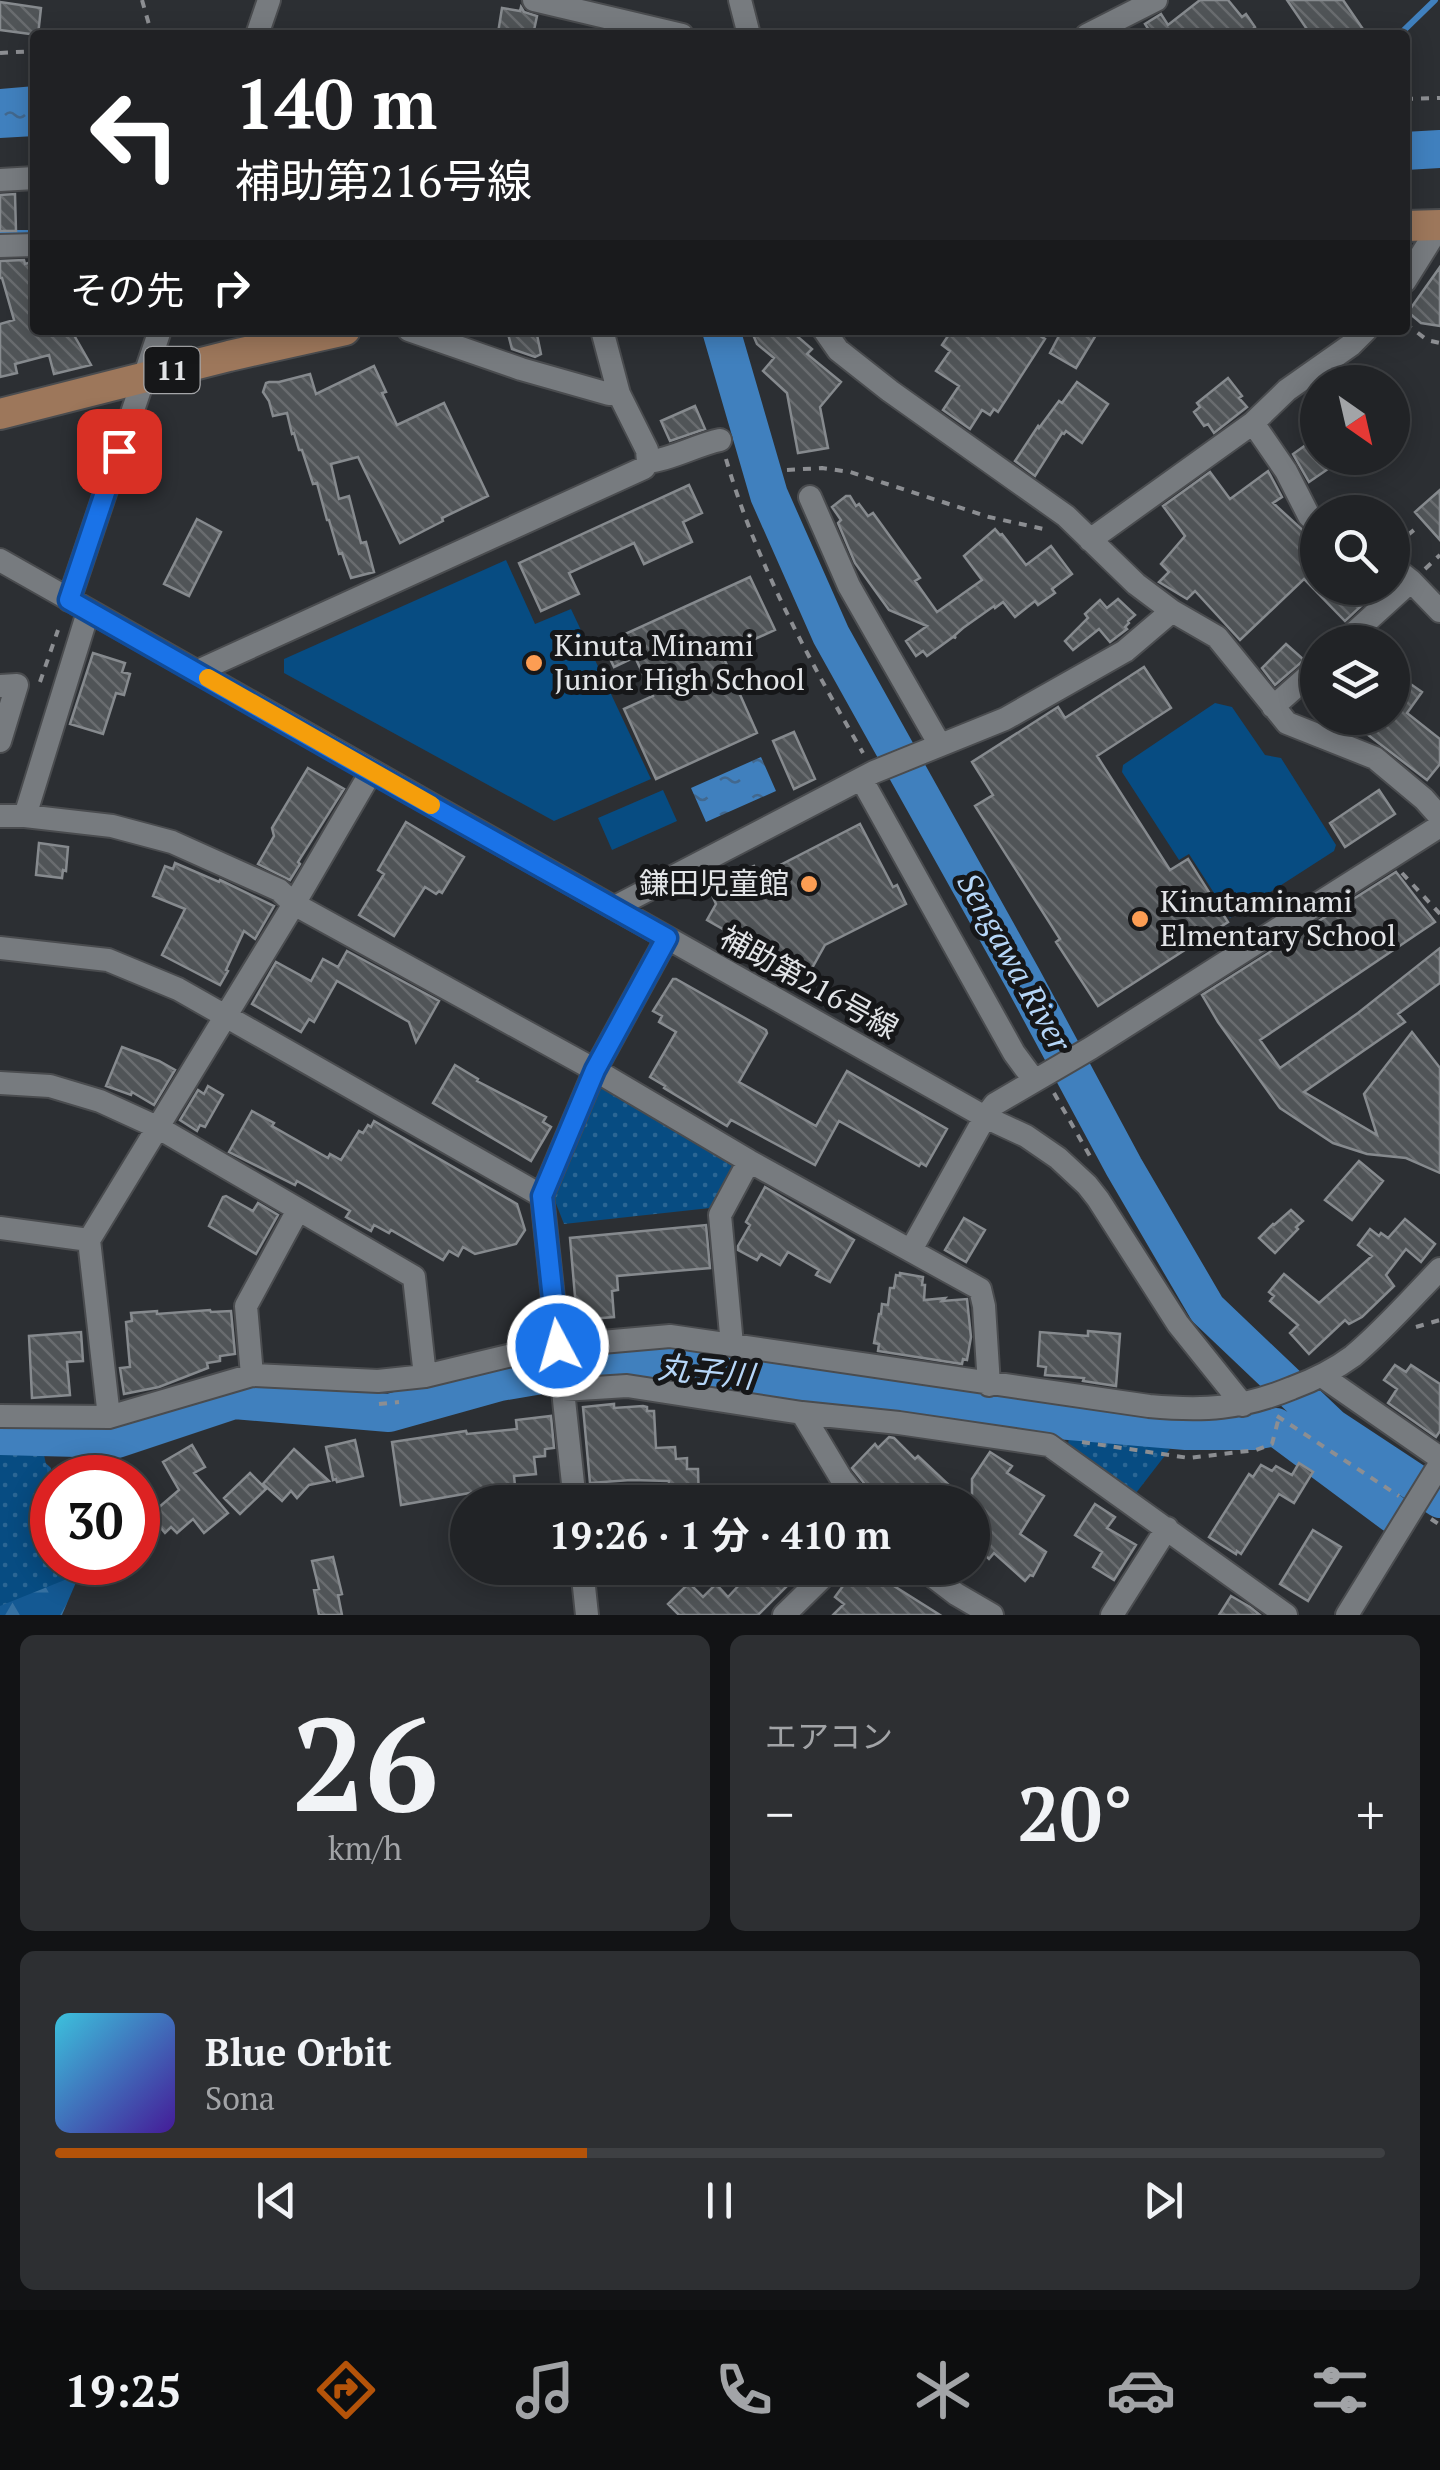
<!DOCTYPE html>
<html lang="ja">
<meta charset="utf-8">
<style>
body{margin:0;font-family:"PT Serif","Noto Sans JP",serif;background:#2d2f32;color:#f1f3f6;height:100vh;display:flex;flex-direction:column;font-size:38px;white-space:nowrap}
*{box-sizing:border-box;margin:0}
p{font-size:32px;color:#a2a4a7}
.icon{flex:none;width:55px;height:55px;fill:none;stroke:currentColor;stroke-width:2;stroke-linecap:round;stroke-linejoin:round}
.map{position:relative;height:1615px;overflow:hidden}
.sheet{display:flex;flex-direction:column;gap:20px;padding:20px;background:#121315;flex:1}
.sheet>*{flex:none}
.guide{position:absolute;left:30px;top:30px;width:1380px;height:305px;border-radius:10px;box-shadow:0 5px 25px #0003,0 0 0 2px #3e4043;background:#202124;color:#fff;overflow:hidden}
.needle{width:65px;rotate:146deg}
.tools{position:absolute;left:1300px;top:365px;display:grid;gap:20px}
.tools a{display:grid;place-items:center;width:110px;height:110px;border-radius:50%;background:#212326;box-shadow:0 5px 25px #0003,0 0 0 2px #3e4043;font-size:50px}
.speed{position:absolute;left:30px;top:1455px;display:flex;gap:20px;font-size:50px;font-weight:700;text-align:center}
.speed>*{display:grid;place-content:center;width:130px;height:130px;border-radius:50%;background:#212326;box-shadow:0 5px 25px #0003,0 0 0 2px #3e4043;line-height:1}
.speed .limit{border:15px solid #d22;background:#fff;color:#111}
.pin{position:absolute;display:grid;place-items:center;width:85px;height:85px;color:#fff;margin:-42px;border-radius:20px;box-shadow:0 5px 15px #0006}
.me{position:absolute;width:110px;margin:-55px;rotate:354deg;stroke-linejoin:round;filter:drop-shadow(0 0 8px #0008)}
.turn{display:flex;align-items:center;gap:35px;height:210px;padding:0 40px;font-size:45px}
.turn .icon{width:130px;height:130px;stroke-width:2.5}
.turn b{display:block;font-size:70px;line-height:85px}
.then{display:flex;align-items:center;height:95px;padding:0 40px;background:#0003;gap:20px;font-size:38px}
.big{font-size:75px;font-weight:700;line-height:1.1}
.sheet .widget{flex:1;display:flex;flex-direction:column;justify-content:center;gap:15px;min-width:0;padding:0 35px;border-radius:15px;background:#2d2f32}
.sheet .dial{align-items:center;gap:0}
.dial b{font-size:130px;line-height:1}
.song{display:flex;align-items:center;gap:30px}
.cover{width:120px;height:120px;border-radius:15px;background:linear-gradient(135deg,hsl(190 70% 55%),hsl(260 70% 35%))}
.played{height:10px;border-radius:5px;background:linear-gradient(90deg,#b45309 40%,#3e4043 40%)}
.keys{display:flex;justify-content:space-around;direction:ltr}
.heat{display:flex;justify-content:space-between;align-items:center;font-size:55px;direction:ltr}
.sheet .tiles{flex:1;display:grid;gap:20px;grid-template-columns:1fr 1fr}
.widget:last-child{grid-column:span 2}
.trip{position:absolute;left:450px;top:1485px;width:540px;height:100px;border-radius:50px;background:#212326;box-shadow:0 5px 25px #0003,0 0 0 2px #3e4043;font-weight:700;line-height:100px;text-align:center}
.tabs{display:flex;height:160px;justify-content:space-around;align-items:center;background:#0d0e0f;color:#a2a4a7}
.tabs .icon{width:70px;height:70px}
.tabs .active{color:#b45309}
.tabs b{font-size:45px;color:#f1f3f6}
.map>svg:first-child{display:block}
</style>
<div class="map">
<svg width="1440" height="1615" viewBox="0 0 1440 1615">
<defs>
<pattern id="forest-firs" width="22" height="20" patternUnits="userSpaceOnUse" patternTransform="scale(2.5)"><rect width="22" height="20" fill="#145993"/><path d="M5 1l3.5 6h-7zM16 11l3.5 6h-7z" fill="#3671a2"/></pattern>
<pattern id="park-dots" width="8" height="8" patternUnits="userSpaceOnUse" patternTransform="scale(2.5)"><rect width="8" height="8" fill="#074c82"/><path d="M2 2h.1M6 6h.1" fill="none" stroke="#2b6694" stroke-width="1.8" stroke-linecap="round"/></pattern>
<pattern id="water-ripples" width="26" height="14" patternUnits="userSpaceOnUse" patternTransform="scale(2.5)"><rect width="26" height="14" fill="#4080be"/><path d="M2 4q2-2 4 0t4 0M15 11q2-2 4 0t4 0" fill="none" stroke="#42688e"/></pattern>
<pattern id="building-back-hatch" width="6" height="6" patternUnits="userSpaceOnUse" patternTransform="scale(2.5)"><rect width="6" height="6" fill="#505457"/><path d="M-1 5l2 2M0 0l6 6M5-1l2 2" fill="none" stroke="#696c6f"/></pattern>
</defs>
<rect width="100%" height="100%" fill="#2c2f33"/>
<path fill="url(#forest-firs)" d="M37,1455L51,1468L52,1562L86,1568L77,1580L62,1615H0V1583Z"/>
<path fill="url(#park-dots)" d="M598,1086L734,1163L710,1208L564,1224L553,1196Z
M1070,1427L1170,1449L1136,1493L1068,1445Z
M42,1445L52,1494V1562L96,1563L97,1567L0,1606V1449Z"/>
<path fill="#074c82" d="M506,560L535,624L571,609L651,779L554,821L284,673V659Z
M1215,703L1232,707L1265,755L1281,758L1336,845L1334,851L1230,918L1189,854L1179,860L1122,772L1123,765Z
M663,790L677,821L612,850L598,818Z"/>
<path fill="url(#water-ripples)" d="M35,86V136L0,138V89Z
M761,757L776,791L706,822L691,788Z"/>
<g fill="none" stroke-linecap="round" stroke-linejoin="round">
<path stroke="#4080be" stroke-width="6" d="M1399,35L1435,0
M0,233H35"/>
<path stroke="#4080be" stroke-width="38" d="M1405,151L1440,149
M721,330L769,495L831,635L1023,979L1124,1167L1207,1309L1331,1427L1440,1499
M0,1436L117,1439L234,1400L389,1413L500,1382L600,1365L685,1366L881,1392L974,1409L1046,1419L1186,1431H1253L1276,1427L1393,1514"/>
</g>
<path fill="url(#building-back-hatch)" stroke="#868a8e" stroke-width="2.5" d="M1200,0H1228L1242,17L1246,14L1255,27L1252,30L1256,35H1152L1145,24L1161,14L1168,25Z
M1287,0H1343L1367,35H1311Z
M0,2L41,8L38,35L0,30Z
M521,7L524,12L537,16L533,35L498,33L502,8L520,11Z
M15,194L16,231H0V195Z
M24,260L25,264L35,261V330H71L91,365L54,374L49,355L15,364L17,373L0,377V324L14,320L2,278H0V261Z
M1440,267V326L1421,323L1408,312Z
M507,330H536L541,354L535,357L512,349Z
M760,330H790L812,349L807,354L841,382L820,407L828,448L798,453L787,393L763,371L774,358L757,344L754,337Z
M952,330H1031L1045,339L998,412L994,409L990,415L982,410L970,429L943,410L959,386L936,371L950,351L942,345Z
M1062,330H1099L1076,368L1050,353Z
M374,366L386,392L382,393L397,425L444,403L488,496L442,518L443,521L400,543L358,457L331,464L339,499L349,496L361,543L366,542L374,572L351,578L342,553L339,554L329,520H327L317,483L313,484L302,450H299L294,433L292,434L287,413L273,416L269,401L263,392L266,383L269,382H279L310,374L316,394Z
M1228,378L1242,396L1239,398L1247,407L1214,433L1208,424L1204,426L1194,412L1200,407L1197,403Z
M1077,382L1108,404L1082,443L1066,431L1064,434L1062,433L1035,476L1015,461L1038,426L1039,428L1059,401L1062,403Z
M695,406L705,429L670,441L661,421Z
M1310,442L1318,453V458H1321L1328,469L1309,482L1293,454Z
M1268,471L1282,497L1273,503L1318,544V588H1365L1372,596L1345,621L1304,579L1240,640L1195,591L1187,599L1159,582L1169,572L1161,564L1185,536L1163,506L1210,472L1230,499Z
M689,485L702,513L683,522L692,542L644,564L634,543L569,573L579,594L541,611L519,563Z
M1440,490V540L1415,512Z
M846,496H850L856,506L859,504L868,516L873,513L920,578L915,581L937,612L982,580L964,556L995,529L1000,535L1002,534L1026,565L1051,546L1072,574L1052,589L1055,593L1038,605L1035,601L1015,617L1003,602L995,608L994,606L963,628L954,636L956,638L953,637L927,656L923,651L916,656L906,641L927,626L889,610L855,563L838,523L841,520L832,507Z
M197,519L221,532L189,596L164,584Z
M750,577L775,630L722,654L757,733L656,779L624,709L653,696L635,657L614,667L603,644Z
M1118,599L1135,615L1128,621L1129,623L1125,627L1127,629L1110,642L1099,629L1073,650L1065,641L1088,618L1085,614L1100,600L1107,608Z
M1286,644L1304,660L1275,685L1262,668Z
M93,653L125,663L122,672L130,674L124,695L116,693L103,734L70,724Z
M1144,667L1171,708L1097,756L1170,870L1188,859L1228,922L1098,1006L1056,942L1060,939L975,806L993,795L972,762L1058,707L1065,718Z
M1399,676L1422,692L1407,713L1440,739V764L1427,780L1346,718H1392V686Z
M794,732L815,779L794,789L773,741Z
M308,768L344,789L298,862L300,864L290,880L258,864L274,836L272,828Z
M1379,790L1395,814L1345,847L1330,823Z
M406,822L464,857L442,893L439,891L436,894L425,887L394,936L359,915L384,874L378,870Z
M860,824L893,887L897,885L906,904L825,945L807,977L707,920L716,904L712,895V887L754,866L759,876Z
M39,843L68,847L66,871L63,870L62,878L36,875Z
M175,863L219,882L220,880L274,906L255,939L244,931L226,970L228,971L220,985L162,955L185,909L153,896L165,866L173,869Z
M1396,872L1435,922L1260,1040L1280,1068L1358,1013L1440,948V983L1398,1014L1405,1022L1304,1092L1377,1135L1364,1094L1412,1032L1440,1068V1173L1406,1158L1367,1154L1333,1143L1280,1108L1218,1022L1202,995Z
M347,951L439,1001L416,1042L409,1022L337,981L314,1022L309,1019L301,1032L252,1004L276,962L311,981L323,959L338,967Z
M673,979H676L766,1030L767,1033L739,1082L816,1126L847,1071L947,1129L926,1166L921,1163L919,1166L839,1121L815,1165L731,1120L727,1126L664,1088L665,1086L650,1077L676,1032L659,1022L662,1016L653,1011Z
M122,1047L159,1061L175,1070L154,1105L132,1092L131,1095L106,1086Z
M455,1065L478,1079L477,1081L546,1117L543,1122L551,1127L531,1161L433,1103Z
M208,1086L223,1095L205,1127L200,1125L197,1131L180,1120L198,1090L204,1094Z
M252,1111L274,1123L272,1126L328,1158L330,1154L341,1160L359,1131L363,1133L368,1125L371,1127L374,1121L517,1204L525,1230L516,1244L475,1254L463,1247L458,1256L449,1251L443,1260L391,1230L389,1233L374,1225L371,1231L346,1217L350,1211L297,1181L295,1185L229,1152Z
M1359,1161L1383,1181L1352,1220L1325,1200Z
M765,1187L854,1240L830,1282L816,1275L819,1270L788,1252L780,1265L761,1254L757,1260L738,1250V1246L750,1225L746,1222Z
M226,1196L253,1211L258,1203L278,1215L256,1254L209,1226L223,1197Z
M1291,1210L1303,1221L1296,1227L1298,1229L1275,1253L1259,1238L1273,1224L1274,1225Z
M964,1218L985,1230L966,1262L945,1250Z
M1405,1219L1435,1244L1421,1262L1406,1249L1386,1275L1394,1286L1362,1317L1349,1324L1345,1320L1309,1354L1290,1333L1298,1325L1270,1301L1274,1296L1269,1292L1284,1274L1319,1303L1372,1256L1358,1245L1370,1229L1379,1236L1381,1233L1388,1238Z
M706,1225L710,1268L617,1276L618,1290L612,1291L614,1317L577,1320L570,1238Z
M900,1273L923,1277L922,1285H925L924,1300L945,1298L942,1301L967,1299L971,1337L967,1360L963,1359L962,1364L878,1351L879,1344L874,1343L879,1314H881L882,1304L888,1305L890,1288H894L896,1275L900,1276Z
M210,1310L211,1312L231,1311L235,1354L220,1356V1361L207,1363L208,1368L159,1387L124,1394L120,1368L130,1367L126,1322L132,1321L131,1313L157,1311V1314Z
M1088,1331L1120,1334L1116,1386L1083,1381L1084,1378L1045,1375L1046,1367L1038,1366L1040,1332L1088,1336Z
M81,1332L83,1361L67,1362L70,1395L32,1398L29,1336Z
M1395,1365L1406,1372L1411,1365L1440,1384V1431L1436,1437L1388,1403L1397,1389L1384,1380Z
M614,1404V1408L643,1406L647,1407V1411H654L656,1448L675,1447L676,1459L687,1458V1469H698L699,1502H676L675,1488L669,1486V1481L631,1480L590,1483L583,1407Z
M551,1416L554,1448L545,1449V1456L534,1457L536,1474L514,1476L516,1495L482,1498L481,1491L401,1505L392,1442L466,1431L467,1434L517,1429L516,1420Z
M889,1437L894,1438L915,1459L918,1456L967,1502H875L872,1493L852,1468L875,1444L878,1448Z
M355,1440L363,1476L337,1482L336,1479L333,1480L326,1447Z
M192,1445L205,1467L194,1473L228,1513L204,1533L193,1519L177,1533L171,1527L165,1533L150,1515L179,1490L163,1462Z
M294,1449L329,1481L309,1485L297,1498L291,1491L282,1501L263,1484Z
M990,1452L1012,1466L1007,1473L1044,1496L1020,1534L1046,1552L1033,1576L1030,1575L1025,1581L994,1553L989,1559L985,1555L972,1568V1479Z
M1299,1463L1313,1472L1294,1503L1279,1494L1241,1554L1237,1551L1236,1554L1209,1537L1249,1474L1253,1477L1261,1465L1272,1471L1276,1466L1292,1475Z
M250,1473L266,1489L240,1514L224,1498Z
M1095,1504L1115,1517L1107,1528L1136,1545L1114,1580L1093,1567L1102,1552L1075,1535Z
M1313,1530L1341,1547L1308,1601L1280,1584Z
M333,1557L342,1594L338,1595L342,1615H319L314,1590L319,1589L312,1561Z
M755,1568H805L758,1615H679L668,1604L689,1583L703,1597L716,1584L728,1597Z
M856,1568H907L908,1572L894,1586L940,1615H833L844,1604L835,1597Z
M1231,1596L1250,1607L1260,1615H1219Z"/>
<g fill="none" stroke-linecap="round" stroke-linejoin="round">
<g stroke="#4a4c4f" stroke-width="26">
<path id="minor" d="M534,0L682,35
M740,0L749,35
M257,35L269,0
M1087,35L1156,0
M0,180L35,178
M0,246L35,245
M1405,281L1430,241V225
M409,330L521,369L609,394H619
M602,330L619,394L647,450L648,462
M824,330L838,350L890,391L1066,516L1136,584L1172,611L1217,637L1287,723L1375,758L1424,799L1440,817
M1253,423L1286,471L1309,516L1318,524
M810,497L849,586L940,745
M1090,540L1253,423L1287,390L1351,345L1366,330
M0,560C328,747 656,931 985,1117L1026,1136L1058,1158L1087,1185L1098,1199L1178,1324L1243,1405
M1392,566L1411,581L1440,611
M69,600L160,330
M1344,642L1411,581
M198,671L644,468L648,462C673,459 696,445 720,440
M0,686L17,685L0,741
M1273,707L1318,667
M862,780L1014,1053L1034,1080
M0,816H25L112,826L172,842L279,890L294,904L595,1070L749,1161L980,1289L984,1306L989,1385
M25,816L88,612
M615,907L874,772L1005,719L1125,651L1172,611
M0,948L108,960L178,989L542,1196
M0,1083L50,1086L100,1101L159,1128L414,1277L425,1376
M0,1228L89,1240
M911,1250L985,1117L995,1104L1091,1048L1440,826
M732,1345L720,1215L749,1161
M252,1375L246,1306L298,1210
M1322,1376L1440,1458
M563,1390L627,1386L802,1413L899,1423L1049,1445L1286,1615
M802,1413L841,1478L860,1502
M0,1416L109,1417L252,1375L378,1381L425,1376L545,1347L670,1336L1149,1406C1204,1411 1241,1409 1292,1388C1314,1380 1334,1370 1353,1356C1384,1330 1412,1298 1440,1269
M109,1417L89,1240L294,904L371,772
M575,1499L659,1496
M575,1502L542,1196L595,1070L667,938
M582,1568L587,1615
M922,1568L956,1594L992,1615
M784,1615L832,1568
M1112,1615L1167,1528
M1347,1615L1440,1464"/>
</g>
<g stroke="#4a4c4f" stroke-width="34">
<path id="major" d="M1405,226L1440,225
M0,414L229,356L345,330"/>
</g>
<path stroke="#8c8e92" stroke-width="4" stroke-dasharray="8 8" stroke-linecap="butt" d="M142,0L152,35
M279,32H407L423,35
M0,53L35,51
M1405,99L1440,98
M1405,323L1427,340L1440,343
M726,459C756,563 809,660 863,753
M787,470L822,468L850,472L989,517L1048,530
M1395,545L1419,526
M1425,569L1440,555
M40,682L58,630
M1402,873L1440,914
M1054,1093L1091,1158
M1416,1327L1440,1320
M379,1404L399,1402
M1277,1416L1399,1496
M1082,1442L1189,1458L1256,1450L1272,1444L1279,1417
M1431,1519L1440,1525"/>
<use href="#minor" stroke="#777b7f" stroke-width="22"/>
<use href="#major" stroke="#9d775b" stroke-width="30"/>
</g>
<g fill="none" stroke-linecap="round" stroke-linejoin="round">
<g stroke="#114b97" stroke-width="25">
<path id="route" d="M119,451L69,600L371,772L667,938L595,1070L542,1196L558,1346"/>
</g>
<use href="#route" stroke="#1a73e8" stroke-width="18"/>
<path stroke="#f59e0b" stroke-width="18" d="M208,678L431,805"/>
</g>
<g fill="#fc9d53" stroke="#161719" stroke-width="4">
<circle cx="534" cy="663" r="10"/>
<circle cx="809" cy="884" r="10"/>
<circle cx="1140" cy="919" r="10"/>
</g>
<g text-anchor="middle" stroke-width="10" stroke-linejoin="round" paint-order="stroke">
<rect fill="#161719" stroke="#a5a6a9" stroke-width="2.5" x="144.5" y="347" width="55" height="46" rx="8"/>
<g font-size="28" font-weight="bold" fill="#e2e4e7">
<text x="172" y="380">11</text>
</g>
<g font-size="30" fill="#e2e4e7" stroke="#161719" text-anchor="start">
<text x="554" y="656">Kinuta Minami<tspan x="554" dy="34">Junior High School</tspan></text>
<text x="789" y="894" text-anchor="end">鎌田児童館</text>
<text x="1160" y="912">Kinutaminami<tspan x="1160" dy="34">Elmentary School</tspan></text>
</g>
<g font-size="30" fill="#e2e4e7" stroke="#161719">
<text transform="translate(809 983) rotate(29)" y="10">補助第216号線</text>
</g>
<g font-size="32" font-style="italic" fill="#b6d6f8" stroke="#161719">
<text transform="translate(1014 962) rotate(61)" y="11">Sengawa River</text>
<text transform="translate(706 1372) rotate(6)" y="11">丸子川</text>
</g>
</g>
</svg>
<div class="tools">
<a><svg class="needle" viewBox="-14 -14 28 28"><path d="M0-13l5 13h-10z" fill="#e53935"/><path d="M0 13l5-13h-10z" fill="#a2a4a7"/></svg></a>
<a><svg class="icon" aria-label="search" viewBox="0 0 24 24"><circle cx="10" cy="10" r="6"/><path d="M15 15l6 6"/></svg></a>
<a><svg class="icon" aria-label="layers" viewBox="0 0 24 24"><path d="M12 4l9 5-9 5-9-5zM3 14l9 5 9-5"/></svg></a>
</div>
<div class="speed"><div class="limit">30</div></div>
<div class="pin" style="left:119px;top:451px;background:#d93025"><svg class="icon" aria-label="arrive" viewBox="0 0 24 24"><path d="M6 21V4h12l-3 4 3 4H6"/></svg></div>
<svg class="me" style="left:558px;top:1346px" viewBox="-20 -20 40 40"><circle r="17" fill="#1a73e8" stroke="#fff" stroke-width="3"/><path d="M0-11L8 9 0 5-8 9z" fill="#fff"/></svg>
<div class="trip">19:26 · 1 分 · 410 m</div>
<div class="guide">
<div class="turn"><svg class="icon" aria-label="left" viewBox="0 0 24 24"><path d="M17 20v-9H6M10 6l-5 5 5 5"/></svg><div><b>140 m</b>補助第216号線</div></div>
<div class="then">その先<svg class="icon" aria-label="right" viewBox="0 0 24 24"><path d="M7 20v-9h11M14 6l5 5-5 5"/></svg></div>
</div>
</div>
<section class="sheet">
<div class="tiles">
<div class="widget dial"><b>26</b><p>km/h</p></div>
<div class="widget"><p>エアコン</p>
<div class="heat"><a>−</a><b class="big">20°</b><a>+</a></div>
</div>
<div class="widget">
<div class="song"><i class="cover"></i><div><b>Blue Orbit</b><p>Sona</p></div></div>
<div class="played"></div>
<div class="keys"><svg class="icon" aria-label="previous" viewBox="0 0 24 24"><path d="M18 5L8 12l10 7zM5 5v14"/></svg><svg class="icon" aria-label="pause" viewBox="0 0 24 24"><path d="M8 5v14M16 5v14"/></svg><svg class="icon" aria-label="next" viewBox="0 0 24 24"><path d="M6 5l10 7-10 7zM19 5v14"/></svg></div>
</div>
</div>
</section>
<nav class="tabs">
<b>19:25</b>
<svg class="icon active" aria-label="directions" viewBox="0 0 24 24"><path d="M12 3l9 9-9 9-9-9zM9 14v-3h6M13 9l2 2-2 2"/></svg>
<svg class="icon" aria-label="music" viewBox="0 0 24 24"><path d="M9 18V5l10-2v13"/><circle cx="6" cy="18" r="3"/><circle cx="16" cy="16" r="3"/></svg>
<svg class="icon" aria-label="phone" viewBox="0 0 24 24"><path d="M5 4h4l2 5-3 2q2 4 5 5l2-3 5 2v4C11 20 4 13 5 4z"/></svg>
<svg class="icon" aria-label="climate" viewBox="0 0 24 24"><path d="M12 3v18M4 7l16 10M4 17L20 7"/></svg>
<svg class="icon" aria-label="car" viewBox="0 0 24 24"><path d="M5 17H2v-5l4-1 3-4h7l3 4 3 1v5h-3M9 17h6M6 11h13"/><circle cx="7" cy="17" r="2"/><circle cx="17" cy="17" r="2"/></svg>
<svg class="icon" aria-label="filters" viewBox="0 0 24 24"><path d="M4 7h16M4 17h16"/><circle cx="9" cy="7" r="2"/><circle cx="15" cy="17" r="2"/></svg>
</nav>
